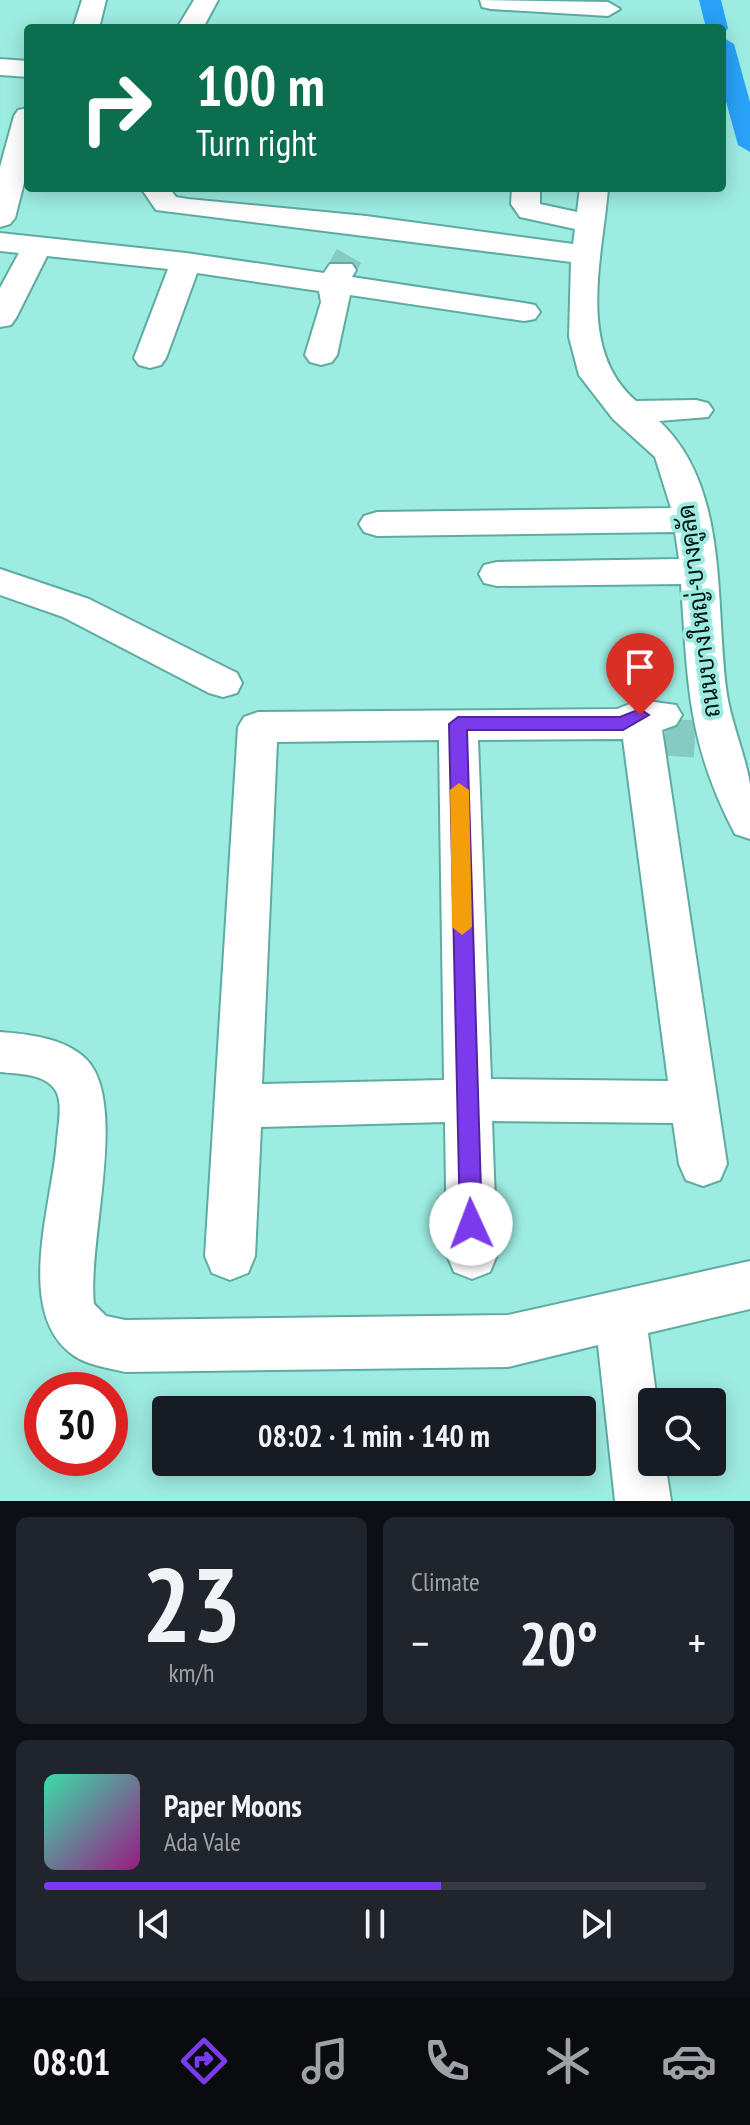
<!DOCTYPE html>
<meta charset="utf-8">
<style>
body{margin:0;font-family:"PT Sans Narrow",Sarabun,sans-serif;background:#20242c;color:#f1f3f6;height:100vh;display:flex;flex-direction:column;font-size:30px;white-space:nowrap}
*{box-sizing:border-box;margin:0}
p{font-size:26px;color:#9ea1a6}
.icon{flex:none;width:44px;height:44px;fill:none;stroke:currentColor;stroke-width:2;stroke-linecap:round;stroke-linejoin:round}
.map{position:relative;height:1501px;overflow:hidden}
.details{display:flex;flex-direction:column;gap:16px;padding:16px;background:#0d0f14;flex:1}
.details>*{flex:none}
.hud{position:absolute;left:24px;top:24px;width:702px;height:168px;border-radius:8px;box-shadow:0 4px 20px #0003;background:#0b6e4f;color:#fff;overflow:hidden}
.tools{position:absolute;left:638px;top:1388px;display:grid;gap:16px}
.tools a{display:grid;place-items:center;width:88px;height:88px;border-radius:8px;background:#171b24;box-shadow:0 4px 20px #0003;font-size:40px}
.speed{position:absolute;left:24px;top:1372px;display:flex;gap:16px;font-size:40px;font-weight:700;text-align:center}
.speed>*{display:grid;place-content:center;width:104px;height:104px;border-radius:50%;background:#171b24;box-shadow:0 4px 20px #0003;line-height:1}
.speed .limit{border:12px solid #d22;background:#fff;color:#111}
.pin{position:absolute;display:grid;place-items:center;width:68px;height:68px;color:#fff;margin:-82px -34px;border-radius:50% 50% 50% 0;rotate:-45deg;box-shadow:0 0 8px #0007}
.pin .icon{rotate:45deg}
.me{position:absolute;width:88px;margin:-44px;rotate:358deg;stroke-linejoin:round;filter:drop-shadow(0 0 6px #0008)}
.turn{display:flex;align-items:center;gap:28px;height:168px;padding:0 40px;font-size:36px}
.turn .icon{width:104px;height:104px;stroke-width:2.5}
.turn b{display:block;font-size:56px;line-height:68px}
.big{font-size:60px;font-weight:700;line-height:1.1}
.details .tile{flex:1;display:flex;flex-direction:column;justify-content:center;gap:12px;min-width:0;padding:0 28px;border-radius:12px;background:#20242c}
.details .dial{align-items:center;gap:0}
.dial b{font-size:104px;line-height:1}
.song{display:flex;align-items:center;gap:24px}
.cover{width:96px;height:96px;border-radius:12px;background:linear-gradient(135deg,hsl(160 70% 55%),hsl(310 70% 35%))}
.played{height:8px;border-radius:4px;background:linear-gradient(90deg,#7c3aed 60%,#363941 60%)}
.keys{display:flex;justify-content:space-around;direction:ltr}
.heat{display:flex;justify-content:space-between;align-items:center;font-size:44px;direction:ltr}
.details .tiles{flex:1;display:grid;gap:16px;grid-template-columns:1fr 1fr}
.tile:last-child{grid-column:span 2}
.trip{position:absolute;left:152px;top:1396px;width:444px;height:80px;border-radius:8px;background:#171b24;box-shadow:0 4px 20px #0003;font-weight:700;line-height:80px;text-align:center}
.dock{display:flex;height:128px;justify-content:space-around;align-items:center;background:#090b0e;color:#9ea1a6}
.dock .icon{width:56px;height:56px}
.dock .selected{color:#7c3aed}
.dock b{font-size:36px;color:#f1f3f6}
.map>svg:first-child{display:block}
</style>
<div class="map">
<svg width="750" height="1501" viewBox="0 0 750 1501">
<rect width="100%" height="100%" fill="#9dece2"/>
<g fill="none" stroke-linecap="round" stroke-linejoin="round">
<path fill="#29a1f7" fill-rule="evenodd" d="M699,0H721L728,28L725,33L722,34V28H706Z
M722,37L734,44L750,102V152L738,145L722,87Z"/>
<path stroke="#85cbc2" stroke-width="28" stroke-dasharray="28 14" stroke-linecap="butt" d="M341,270L349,256"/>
<path stroke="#85cbc2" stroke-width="37" stroke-dasharray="37 18" stroke-linecap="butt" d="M665,737L695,739"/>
<g stroke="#5eaba2" stroke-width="4">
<path id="minor" d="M82,0H106L99,28H73Z
M194,0H218L203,28H177Z
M480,0L608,2L620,9L608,16L491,9L482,7Z
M0,59L28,61V77L0,75Z
M28,108V167L15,218L10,224L0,227V167L14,116L18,110Z
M141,188H169L176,197L188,199L366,216L573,244L575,229L520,217L511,204L512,188H540V204L577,212L580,188H608C603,256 575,349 636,401L696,400L708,403L713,410L708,417L659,421C731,488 714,606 727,695C732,725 745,754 750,784C750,801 750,822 750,839L735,834C687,743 688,683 681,584L497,586L484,583L479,574L484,565L497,562L679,559L675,532L377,536L364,532L359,524L364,516L377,512L671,508L655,457L613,419L579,375L569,337L571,262L156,210Z
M0,233L186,253L324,273L330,264H352L356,270L352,277L524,303L535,305L540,312L535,319L524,321L350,295L337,355L332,362L321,365L310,362L305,355L321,302L319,291L197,273L166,358L161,365L150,368L139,365L134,358L168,269L47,256L16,318L11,325L0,327V288L19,253L0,251Z
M0,569L89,599L237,673L242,683L237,693L223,697L209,693L63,617L0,595Z
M640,700L676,705L682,715L676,725L662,730L727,1164L720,1180L703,1186L686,1180L679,1164L673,1123L492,1121L497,1255L490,1272L472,1279L454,1272L447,1255L445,1122L261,1127L255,1256L248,1273L230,1280L212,1273L205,1256L238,727L244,717L258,712L617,709ZM623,739L668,1081L491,1079L478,740ZM439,740L444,1080L262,1084L277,742Z
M0,1032C28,1034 65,1038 86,1059C129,1102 87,1242 94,1304L106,1316L125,1320L508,1315L750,1261V1309L648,1333L657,1402H652V1462H665L671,1501H615L598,1345L508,1367L125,1372C108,1368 87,1365 73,1355C13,1312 53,1202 57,1140C58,1127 63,1103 56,1091C45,1073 18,1074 0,1072Z"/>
</g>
<use href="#minor" fill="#fff" fill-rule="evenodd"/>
</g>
<path fill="#7c3aed" stroke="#51269a" stroke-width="2" d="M640,709L649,715L623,730H467L482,1224L479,1231L471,1234L463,1231L460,1224L449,724L458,717H620Z"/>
<path fill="#f59e0b" d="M459,783L469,790L472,927L462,935L452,927L450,790Z"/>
<g text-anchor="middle" stroke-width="8" stroke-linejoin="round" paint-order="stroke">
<g font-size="24" fill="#00120f" stroke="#9dece2">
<text transform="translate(699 611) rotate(-97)" y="8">ถนนบางใหญ่-บางคูลัด</text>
</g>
</g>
</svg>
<div class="tools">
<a><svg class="icon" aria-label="search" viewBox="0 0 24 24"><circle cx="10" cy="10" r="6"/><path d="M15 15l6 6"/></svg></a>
</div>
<div class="speed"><div class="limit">30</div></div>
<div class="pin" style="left:640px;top:715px;background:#d93025"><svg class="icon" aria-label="arrive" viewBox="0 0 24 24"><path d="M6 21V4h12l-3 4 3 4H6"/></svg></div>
<svg class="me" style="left:471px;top:1224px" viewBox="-20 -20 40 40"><circle r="19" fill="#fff"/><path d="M0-13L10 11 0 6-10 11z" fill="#7c3aed"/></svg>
<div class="trip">08:02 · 1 min · 140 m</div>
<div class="hud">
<div class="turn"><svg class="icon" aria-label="right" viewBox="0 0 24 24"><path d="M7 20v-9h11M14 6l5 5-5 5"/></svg><div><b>100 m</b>Turn right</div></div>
</div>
</div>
<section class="details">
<div class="tiles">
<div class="tile dial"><b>23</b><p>km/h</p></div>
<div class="tile"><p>Climate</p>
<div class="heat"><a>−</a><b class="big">20°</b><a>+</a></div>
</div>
<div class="tile">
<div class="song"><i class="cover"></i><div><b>Paper Moons</b><p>Ada Vale</p></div></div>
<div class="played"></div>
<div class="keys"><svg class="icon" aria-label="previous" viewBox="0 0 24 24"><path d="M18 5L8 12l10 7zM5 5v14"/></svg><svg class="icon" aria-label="pause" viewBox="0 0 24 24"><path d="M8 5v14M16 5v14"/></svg><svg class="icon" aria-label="next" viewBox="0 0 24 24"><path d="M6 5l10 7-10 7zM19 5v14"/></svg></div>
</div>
</div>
</section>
<nav class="dock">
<b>08:01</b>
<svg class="icon selected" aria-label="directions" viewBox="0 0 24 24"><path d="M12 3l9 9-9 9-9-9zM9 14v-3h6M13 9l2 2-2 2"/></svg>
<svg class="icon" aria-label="music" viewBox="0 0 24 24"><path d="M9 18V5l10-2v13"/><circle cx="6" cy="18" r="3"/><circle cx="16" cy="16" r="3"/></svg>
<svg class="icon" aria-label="phone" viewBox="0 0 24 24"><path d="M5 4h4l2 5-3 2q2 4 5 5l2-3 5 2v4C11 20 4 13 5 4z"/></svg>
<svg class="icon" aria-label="climate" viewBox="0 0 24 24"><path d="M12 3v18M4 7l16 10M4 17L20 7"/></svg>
<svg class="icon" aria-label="car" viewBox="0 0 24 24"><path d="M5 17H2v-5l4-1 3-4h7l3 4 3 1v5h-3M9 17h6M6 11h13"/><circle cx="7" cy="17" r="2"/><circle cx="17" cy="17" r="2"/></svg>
</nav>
